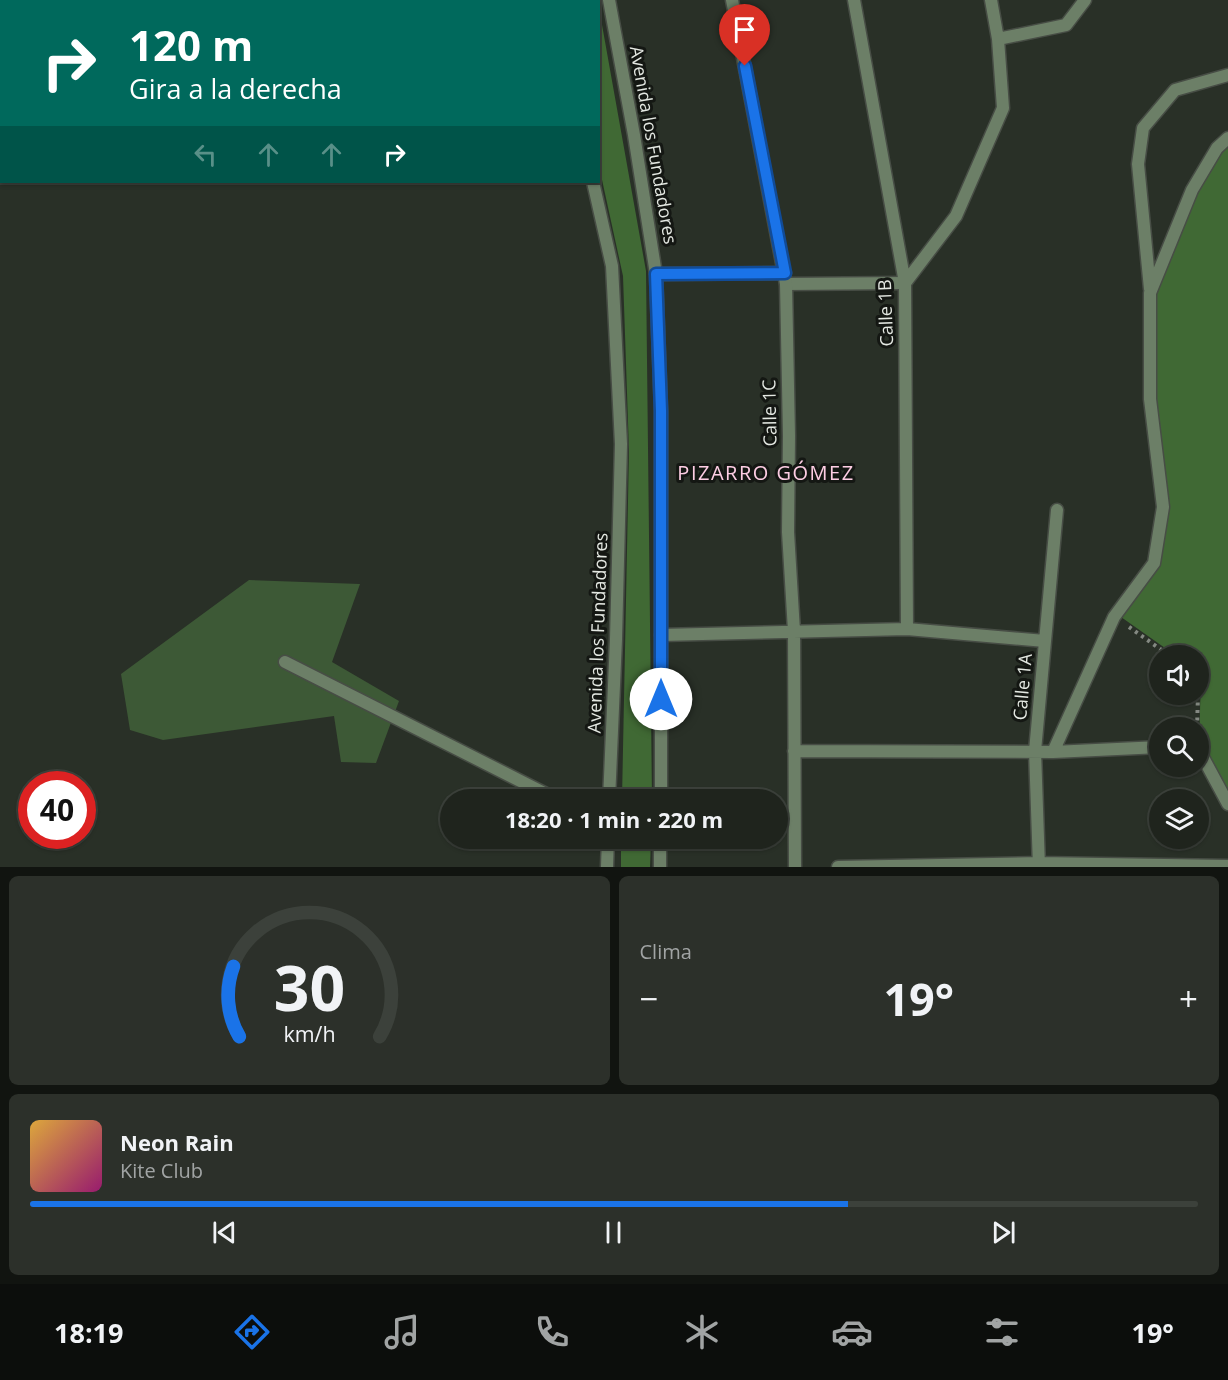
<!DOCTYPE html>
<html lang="es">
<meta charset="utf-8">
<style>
body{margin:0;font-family:"Open Sans",sans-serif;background:#2c302a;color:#f1f3f6;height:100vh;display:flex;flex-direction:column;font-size:22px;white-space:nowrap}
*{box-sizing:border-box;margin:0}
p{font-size:20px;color:#a1a4a4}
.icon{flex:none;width:33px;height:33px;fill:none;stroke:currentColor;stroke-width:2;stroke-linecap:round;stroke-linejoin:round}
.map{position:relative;height:867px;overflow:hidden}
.drawer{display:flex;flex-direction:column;gap:9px;padding:9px;background:#111410;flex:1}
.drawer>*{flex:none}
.banner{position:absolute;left:0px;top:0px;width:600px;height:183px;box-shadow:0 2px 4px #0004,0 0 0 2px #3c413b;background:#00695c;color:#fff;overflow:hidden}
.buttons{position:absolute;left:1149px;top:645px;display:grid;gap:12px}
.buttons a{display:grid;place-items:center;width:60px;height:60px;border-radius:50%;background:#1f241d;box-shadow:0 2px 4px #0004,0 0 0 2px #3c413b;font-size:30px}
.speed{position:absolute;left:18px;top:771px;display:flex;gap:12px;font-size:30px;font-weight:700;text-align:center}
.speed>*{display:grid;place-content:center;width:78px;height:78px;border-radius:50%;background:#1f241d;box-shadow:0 2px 4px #0004,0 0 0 2px #3c413b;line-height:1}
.speed .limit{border:9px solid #d22;background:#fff;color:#111}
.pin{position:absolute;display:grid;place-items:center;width:51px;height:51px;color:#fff;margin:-62px -26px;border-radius:50% 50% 50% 0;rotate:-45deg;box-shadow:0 0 6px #0007}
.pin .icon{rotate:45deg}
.me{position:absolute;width:66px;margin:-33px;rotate:0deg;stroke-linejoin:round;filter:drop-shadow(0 0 4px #0008)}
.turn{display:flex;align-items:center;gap:21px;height:126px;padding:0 30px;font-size:27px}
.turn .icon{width:78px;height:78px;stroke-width:2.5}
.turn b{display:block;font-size:42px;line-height:51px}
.lanes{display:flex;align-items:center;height:57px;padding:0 30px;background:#0003;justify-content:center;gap:30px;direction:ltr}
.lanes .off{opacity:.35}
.big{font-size:45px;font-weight:700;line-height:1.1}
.drawer .card{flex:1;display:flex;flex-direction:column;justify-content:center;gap:9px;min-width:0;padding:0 21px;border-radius:9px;background:#2c302a}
.drawer .dial{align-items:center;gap:0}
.dial svg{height:156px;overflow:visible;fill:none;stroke:#3c413b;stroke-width:7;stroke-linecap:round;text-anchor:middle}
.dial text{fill:#f1f3f6;stroke:none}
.song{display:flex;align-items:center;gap:18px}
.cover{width:72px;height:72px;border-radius:9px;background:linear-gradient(135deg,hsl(40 70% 55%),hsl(320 70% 35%))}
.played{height:6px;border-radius:3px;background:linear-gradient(90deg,#1a73e8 70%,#3c413b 70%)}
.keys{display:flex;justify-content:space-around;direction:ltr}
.heat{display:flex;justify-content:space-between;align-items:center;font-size:33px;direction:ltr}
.drawer .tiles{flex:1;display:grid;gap:9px;grid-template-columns:1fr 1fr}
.card:last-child{grid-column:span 2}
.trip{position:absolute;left:440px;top:789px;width:348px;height:60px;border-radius:30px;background:#1f241d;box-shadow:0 2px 4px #0004,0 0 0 2px #3c413b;font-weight:700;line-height:60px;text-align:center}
.dock{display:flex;height:96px;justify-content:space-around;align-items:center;background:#0c0e0c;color:#a1a4a4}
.dock .icon{width:42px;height:42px}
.dock .active{color:#1a73e8}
.dock b{font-size:27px;color:#f1f3f6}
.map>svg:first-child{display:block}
</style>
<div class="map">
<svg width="1228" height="867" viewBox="0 0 1228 867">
<rect width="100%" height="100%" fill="#293027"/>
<path fill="#3d5936" d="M249,580L360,584L332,662L399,701L376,763L341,762L334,716L163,740L130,730L121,674Z"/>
<path fill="#406934" d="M599,8L646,271L652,799H622L629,451L623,276L599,166Z
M1228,145V804L1199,748L1201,674L1199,672L1198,656L1175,655L1121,617L1158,567L1167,507L1154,399V294L1198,191L1220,152Z
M621,839H651L650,867H621Z"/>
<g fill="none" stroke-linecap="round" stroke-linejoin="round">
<g stroke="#474d45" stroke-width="15">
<path id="service" d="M656,274L785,273
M786,284L905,283"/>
</g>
<g stroke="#474d45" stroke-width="15">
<path id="minor" d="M732,0L786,284L789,436L788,532L794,631L795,867
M854,0L905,283L907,629
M998,39L1066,25L1085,0
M905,283L956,216L1003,108L998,39L991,0
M1150,289L1138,164L1143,128L1175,90L1228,75
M661,635L907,629L1045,641
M285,662L558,800
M1198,748L1228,804
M794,751L1053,752L1160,747
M1053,752L1114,617L1154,563L1163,507L1150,399V293L1192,190L1217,148L1228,138
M838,867L1039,863L1228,866
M1039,867L1035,751L1057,510"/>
</g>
<g stroke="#474d45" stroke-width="15">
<path id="tertiary" d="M609,0L634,135L656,274L661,411V800
M551,2V0
M593,182L612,266L621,444L616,639L609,800
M607,867L608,838
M660,867V838"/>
</g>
<path stroke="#848982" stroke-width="4" stroke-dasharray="3 4.5" stroke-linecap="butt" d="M1129,627L1170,656
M1198,674V690
M1197,728L1198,694"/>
<use href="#service" stroke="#6c7f67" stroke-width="12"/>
<use href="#minor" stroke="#6c7f67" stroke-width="12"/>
<use href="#tertiary" stroke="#6c7f67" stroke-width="12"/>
</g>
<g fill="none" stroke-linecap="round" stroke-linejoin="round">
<g stroke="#114b97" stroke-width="15">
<path id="route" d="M661,699V411L656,274L785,273L745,66"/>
</g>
<use href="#route" stroke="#1a73e8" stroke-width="10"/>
</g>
<g text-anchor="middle" stroke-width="6" stroke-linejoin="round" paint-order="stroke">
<g font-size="18" fill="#e4e8e2" stroke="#141713">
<text transform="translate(653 145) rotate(80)" y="6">Avenida los Fundadores</text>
<text transform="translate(886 313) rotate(-92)" y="6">Calle 1B</text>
<text transform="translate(770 413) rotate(-91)" y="6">Calle 1C</text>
<text transform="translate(598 633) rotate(-88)" y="6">Avenida los Fundadores</text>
<text transform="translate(1023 687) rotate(-85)" y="6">Calle 1A</text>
</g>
<g font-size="20" letter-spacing="1.5" fill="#fdcde3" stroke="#141713">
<text x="766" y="480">PIZARRO GÓMEZ</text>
</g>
</g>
</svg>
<div class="buttons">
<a><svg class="icon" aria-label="sound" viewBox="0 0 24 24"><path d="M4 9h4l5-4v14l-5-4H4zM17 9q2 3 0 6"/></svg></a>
<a><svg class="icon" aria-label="search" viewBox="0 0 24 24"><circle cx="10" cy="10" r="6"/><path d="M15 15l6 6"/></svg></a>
<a><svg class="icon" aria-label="layers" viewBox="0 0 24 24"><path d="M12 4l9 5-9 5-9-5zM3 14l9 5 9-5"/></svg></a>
</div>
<div class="speed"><div class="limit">40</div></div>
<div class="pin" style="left:745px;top:66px;background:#d93025"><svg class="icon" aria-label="arrive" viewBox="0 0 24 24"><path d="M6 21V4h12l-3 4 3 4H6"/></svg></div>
<svg class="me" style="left:661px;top:699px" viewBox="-20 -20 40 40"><circle r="19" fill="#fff"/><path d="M0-13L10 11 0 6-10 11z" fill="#1a73e8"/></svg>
<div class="trip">18:20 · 1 min · 220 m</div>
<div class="banner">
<div class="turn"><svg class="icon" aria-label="right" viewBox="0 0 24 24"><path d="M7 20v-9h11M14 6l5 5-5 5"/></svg><div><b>120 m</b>Gira a la derecha</div></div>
<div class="lanes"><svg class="icon off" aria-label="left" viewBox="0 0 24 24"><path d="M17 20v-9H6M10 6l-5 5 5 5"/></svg><svg class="icon off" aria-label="ahead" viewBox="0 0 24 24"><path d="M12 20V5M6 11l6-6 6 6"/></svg><svg class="icon off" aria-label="ahead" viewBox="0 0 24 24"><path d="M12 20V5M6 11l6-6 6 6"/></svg><svg class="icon" aria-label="right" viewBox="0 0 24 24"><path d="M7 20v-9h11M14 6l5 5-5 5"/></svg></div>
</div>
</div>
<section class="drawer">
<div class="tiles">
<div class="card dial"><svg viewBox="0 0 100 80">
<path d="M14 69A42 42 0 1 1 86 69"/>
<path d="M14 69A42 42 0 0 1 11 33" stroke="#1a73e8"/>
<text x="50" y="56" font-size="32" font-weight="700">30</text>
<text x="50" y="72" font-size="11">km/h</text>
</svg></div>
<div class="card"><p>Clima</p>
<div class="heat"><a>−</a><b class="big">19°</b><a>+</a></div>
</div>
<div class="card">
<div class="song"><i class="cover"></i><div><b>Neon Rain</b><p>Kite Club</p></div></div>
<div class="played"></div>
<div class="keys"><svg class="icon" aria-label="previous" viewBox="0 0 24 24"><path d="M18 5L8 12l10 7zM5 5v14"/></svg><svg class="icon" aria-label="pause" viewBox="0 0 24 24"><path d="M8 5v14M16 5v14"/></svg><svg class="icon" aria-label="next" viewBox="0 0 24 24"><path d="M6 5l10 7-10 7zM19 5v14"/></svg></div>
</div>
</div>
</section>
<nav class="dock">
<b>18:19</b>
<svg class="icon active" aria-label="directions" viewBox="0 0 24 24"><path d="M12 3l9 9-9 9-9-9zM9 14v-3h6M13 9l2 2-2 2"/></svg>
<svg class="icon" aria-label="music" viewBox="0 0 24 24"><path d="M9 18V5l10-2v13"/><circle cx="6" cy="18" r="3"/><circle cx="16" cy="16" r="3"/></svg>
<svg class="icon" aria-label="phone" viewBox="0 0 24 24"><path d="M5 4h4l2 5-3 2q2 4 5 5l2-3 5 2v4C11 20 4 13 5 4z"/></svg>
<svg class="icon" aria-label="climate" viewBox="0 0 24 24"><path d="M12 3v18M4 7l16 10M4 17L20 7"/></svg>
<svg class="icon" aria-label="car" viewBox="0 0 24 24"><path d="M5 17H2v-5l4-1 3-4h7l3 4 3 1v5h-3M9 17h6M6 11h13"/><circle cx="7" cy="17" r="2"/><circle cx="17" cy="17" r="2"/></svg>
<svg class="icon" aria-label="filters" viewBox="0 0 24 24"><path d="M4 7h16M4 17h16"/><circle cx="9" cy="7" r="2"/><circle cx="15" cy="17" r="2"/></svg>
<b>19°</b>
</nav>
